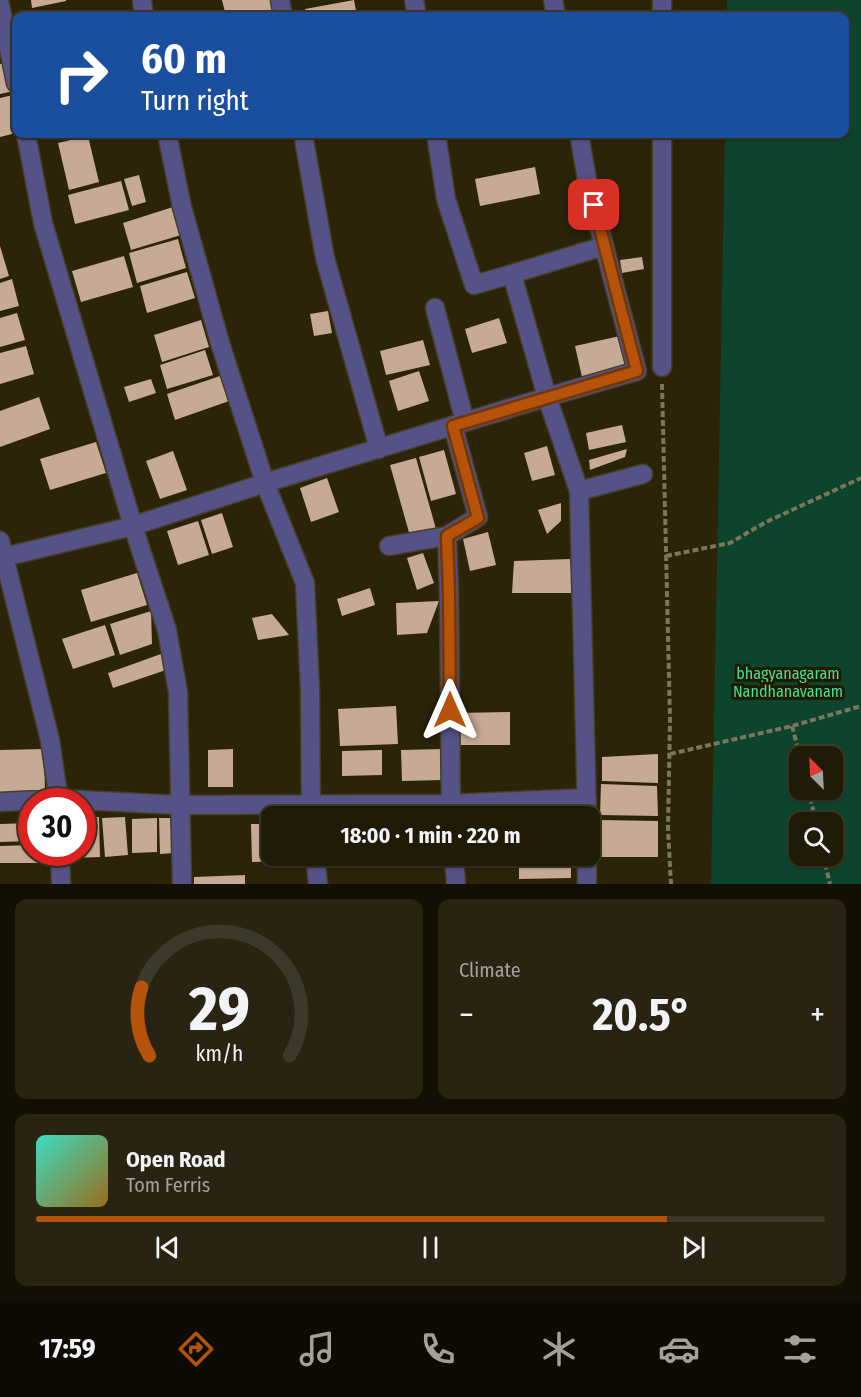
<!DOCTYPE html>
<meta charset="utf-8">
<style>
body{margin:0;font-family:"Fira Sans Condensed",sans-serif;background:#282411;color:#f1f3f6;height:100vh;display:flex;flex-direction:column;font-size:22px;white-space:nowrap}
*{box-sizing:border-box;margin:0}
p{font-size:20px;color:#a2a19b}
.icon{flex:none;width:33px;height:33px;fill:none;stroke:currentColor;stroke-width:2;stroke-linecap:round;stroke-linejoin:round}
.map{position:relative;height:884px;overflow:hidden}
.panel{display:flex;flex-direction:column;gap:15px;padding:15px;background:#120f04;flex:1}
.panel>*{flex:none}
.top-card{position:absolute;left:12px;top:12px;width:837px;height:126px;border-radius:12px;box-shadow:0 2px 4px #0004,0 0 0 2px #3d3928;background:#1a4fa0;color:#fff;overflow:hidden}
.needle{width:39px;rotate:336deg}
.controls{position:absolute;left:789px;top:746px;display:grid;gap:12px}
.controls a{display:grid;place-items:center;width:54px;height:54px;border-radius:12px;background:#201b07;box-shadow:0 2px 4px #0004,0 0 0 2px #3d3928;font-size:30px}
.speed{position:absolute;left:18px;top:788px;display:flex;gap:12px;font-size:30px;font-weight:700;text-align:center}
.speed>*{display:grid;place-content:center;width:78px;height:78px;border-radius:50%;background:#201b07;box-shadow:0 2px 4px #0004,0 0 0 2px #3d3928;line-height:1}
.speed .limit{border:9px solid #d22;background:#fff;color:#111}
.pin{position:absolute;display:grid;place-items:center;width:51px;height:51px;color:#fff;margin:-26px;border-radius:12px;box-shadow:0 3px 9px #0006}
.me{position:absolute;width:66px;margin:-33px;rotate:0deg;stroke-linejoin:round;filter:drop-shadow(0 0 4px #0008)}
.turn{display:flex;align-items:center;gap:21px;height:126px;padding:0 30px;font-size:27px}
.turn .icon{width:78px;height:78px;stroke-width:2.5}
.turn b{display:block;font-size:42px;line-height:51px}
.big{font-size:45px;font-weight:700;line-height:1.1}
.panel .card{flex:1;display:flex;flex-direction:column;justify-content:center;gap:9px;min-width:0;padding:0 21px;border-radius:12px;background:#282411}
.panel .dial{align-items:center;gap:0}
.dial svg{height:156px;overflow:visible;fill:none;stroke:#3d3928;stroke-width:7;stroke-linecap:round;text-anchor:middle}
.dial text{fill:#f1f3f6;stroke:none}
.song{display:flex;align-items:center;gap:18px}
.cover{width:72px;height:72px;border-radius:9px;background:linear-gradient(135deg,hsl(170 70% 55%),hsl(40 70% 35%))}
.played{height:6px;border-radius:3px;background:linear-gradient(90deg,#b45309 80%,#3d3928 80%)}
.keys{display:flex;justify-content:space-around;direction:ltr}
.heat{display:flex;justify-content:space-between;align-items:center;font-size:33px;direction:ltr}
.panel .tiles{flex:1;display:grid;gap:15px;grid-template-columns:1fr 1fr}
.card:last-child{grid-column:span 2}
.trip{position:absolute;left:261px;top:806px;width:339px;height:60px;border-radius:12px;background:#201b07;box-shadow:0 2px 4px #0004,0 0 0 2px #3d3928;font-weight:700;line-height:60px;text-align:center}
.menu{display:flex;height:96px;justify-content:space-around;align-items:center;background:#0d0b03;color:#a2a19b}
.menu .icon{width:42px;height:42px}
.menu .active{color:#b45309}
.menu b{font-size:27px;color:#f1f3f6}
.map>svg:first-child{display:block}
</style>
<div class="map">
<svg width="861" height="884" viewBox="0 0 861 884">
<rect width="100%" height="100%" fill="#2b2409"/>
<path fill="#0d442e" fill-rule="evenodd" d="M727,0H861V884H711L725,134H844V16H727ZM800,756H832V789H800ZM800,822H832V855H800Z"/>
<path fill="#c7aa96" d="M31,0H66V1L32,8Z
M222,0H272L275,16H226Z
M354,0L357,16H306L305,9Z
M7,62L14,91L0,94V64Z
M13,95L16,111V133L0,137V98Z
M88,136L99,182L69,190L58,143Z
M535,167L540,194L480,206L475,179Z
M139,175L146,202L132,206L124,179Z
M121,181L129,210L75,224L68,195Z
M173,207L181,235L131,250L123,223Z
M178,239L186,268L137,283L129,253Z
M0,246L9,276L0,279Z
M124,256L133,287L81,302L72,271Z
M642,257L644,269L622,273L620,260Z
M187,272L195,298L147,313L140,286Z
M12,279L19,306L0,311V283Z
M328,311L332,333L314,336L310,314Z
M17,313L25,340L0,347V318Z
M499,318L507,343L472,353L465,329Z
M201,320L209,347L162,362L154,335Z
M620,336L627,367L582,377L575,346Z
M423,340L430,365L386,375L380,351Z
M26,346L34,374L0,384V353Z
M205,350L213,375L167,389L160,365Z
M419,371L429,401L398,411L389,381Z
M223,375L232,400L175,420L167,394Z
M151,379L156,393L129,402L124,387Z
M39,397L50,429L0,447V411Z
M622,425L626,442L589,450L586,433Z
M96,442L106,473L50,490L40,459Z
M547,446L555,475L532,481L524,453Z
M627,449L625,457L590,470L589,460Z
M444,450L456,494L431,501L419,457Z
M173,451L187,490L160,499L146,461Z
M416,458L436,529L410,536L390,465Z
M327,478L339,512L311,522L300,488Z
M561,503V521L547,534L538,510Z
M222,513L233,547L212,554L201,520Z
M198,521L209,555L178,565L167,531Z
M488,532L496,565L470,571L463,539Z
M423,553L434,583L417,590L407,558Z
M570,559L573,593H512L514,561Z
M137,573L147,605L91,622L81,590Z
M370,588L375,605L342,616L337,599Z
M439,601L427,633L397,635L396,603Z
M151,611L152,644L120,655L110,624Z
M272,614L289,635L258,640L252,618Z
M105,625L115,655L73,669L62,639Z
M161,654L166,670L113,688L108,673Z
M396,706L398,744L340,746L338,709Z
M510,712V745H455V713Z
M44,749L45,794L0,795V750Z
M233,749V787H208V750Z
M443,749L444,780L402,781L401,750Z
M382,750V775L342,776V751Z
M658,754V783L602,781V757Z
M601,784L657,786L658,816L600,815Z
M374,807V816H344V808Z
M522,809H574V816H522Z
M82,817H99L100,857L73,858V852H82Z
M125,817L128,855L105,857L102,818Z
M157,818V852L132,853V819Z
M159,818H170L173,853L160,854Z
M600,820L658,821V857H600Z
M32,823V841L0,842V824Z
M251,824H272V855H305V860L252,862Z
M32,845V852H47L48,863H0V846Z
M519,855H571V878L519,879Z
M245,875V884H194V877Z"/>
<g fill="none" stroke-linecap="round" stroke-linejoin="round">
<g stroke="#453f25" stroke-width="21">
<path id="street" d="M142,0L144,16
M280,0L283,16
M414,0L417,16
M553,0L556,16
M0,5L16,83
M662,16V0
M26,134L43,223L133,526L167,630L178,692L182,884
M167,134L182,207L220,343L265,483L305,583L310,690L311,816
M303,134L325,258L379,449
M436,134L446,199L474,285L512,274L547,397L637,371L588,185L579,134
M512,274L604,246
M435,308L465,422
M662,367V134
M579,491L643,474
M447,536L449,593L451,816
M0,541L50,740L59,801
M389,546L447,536L478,517L453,426
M0,558L133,526L265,483L547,397L579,491L587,816
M0,802L59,799L179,805L450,804L587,798
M60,852L61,884
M315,855L318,884
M454,855L456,884
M587,884V855"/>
</g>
<path stroke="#7b755f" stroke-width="4" stroke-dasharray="6 3" stroke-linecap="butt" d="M662,384L670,719L668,829L671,884
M666,556L730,543L766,522L861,478
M792,726L800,756
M670,754L792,726L861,706
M808,789L816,822
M823,855L830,884"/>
<use href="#street" stroke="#545287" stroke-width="18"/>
</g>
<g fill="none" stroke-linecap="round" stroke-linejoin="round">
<g stroke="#753606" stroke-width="15">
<path id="route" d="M450,710L449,593L447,536L478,518L453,426L637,371L594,205"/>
</g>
<use href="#route" stroke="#b45309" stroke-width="10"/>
</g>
<g text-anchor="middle" stroke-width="6" stroke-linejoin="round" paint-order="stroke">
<g font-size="16" fill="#42df9f" stroke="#211a01">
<text x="788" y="679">bhagyanagaram<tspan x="788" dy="18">Nandhanavanam</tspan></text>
</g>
</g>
</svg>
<div class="controls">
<a><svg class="needle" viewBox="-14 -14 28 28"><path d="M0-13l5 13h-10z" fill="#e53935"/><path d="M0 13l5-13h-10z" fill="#a2a19b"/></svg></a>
<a><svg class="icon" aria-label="search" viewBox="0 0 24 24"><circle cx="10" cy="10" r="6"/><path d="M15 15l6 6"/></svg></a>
</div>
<div class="speed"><div class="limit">30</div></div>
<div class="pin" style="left:594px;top:205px;background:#d93025"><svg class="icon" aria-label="arrive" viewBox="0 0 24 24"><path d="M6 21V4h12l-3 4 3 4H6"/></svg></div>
<svg class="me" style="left:450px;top:710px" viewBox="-20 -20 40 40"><path d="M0-17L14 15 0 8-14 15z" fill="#b45309" stroke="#fff" stroke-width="4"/></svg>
<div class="trip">18:00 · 1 min · 220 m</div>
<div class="top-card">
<div class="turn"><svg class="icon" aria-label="right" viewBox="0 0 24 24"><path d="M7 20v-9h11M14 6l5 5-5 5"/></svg><div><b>60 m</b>Turn right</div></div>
</div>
</div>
<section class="panel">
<div class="tiles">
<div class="card dial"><svg viewBox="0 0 100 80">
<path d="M14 69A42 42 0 1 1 86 69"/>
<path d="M14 69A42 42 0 0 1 10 34" stroke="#b45309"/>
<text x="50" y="56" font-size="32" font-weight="700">29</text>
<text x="50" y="72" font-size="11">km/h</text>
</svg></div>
<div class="card"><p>Climate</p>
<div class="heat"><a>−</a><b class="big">20.5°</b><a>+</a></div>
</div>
<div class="card">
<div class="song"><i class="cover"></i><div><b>Open Road</b><p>Tom Ferris</p></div></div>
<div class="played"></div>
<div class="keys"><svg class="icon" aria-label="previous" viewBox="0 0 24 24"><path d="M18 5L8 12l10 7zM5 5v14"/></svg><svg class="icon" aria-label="pause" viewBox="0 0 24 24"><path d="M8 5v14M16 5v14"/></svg><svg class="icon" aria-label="next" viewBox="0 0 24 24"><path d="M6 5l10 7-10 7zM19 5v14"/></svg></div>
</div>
</div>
</section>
<nav class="menu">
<b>17:59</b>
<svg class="icon active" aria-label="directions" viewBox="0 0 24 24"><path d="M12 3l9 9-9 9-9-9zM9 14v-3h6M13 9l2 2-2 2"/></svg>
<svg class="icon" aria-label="music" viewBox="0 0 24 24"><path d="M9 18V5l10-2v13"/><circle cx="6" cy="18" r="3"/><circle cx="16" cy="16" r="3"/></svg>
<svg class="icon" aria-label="phone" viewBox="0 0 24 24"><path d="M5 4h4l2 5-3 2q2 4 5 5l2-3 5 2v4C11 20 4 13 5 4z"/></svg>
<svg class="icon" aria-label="climate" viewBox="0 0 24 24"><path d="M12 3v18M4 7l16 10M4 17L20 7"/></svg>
<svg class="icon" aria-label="car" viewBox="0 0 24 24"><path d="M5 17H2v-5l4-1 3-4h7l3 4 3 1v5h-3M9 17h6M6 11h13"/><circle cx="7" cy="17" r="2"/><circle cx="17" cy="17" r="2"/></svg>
<svg class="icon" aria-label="filters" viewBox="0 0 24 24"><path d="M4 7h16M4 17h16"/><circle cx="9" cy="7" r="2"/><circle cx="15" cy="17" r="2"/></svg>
</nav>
